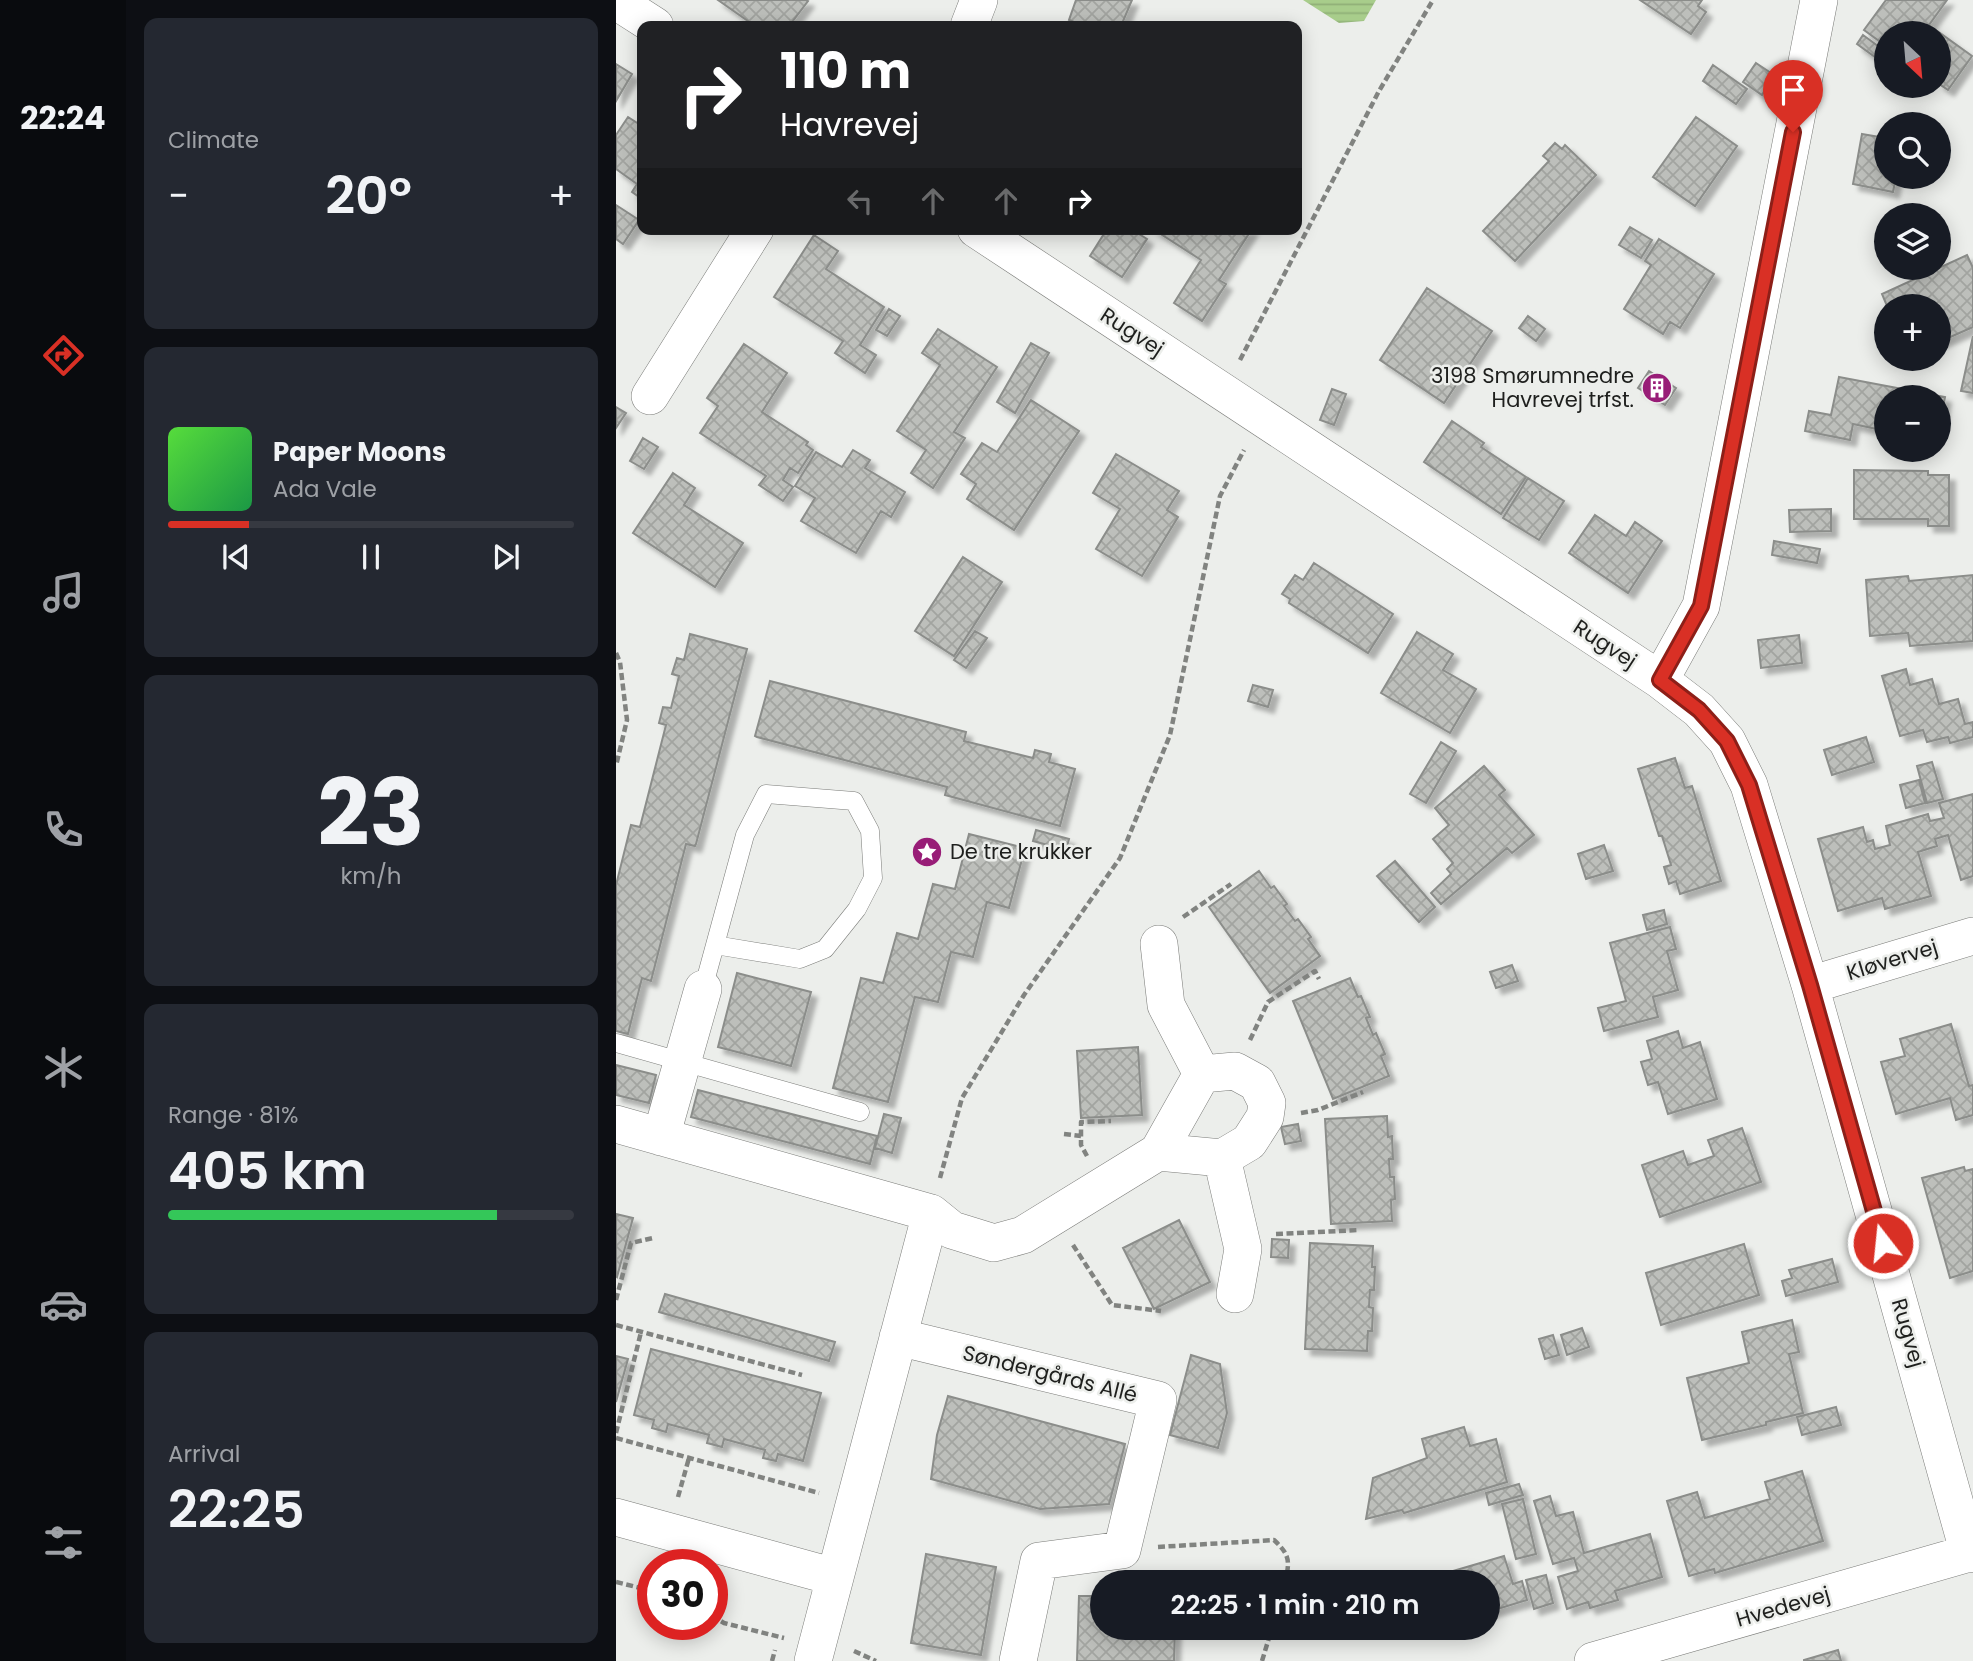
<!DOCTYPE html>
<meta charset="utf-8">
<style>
body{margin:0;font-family:Poppins,sans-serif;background:#242831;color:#f1f3f6;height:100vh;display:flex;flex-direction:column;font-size:26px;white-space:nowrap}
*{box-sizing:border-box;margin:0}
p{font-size:23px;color:#9ea1a6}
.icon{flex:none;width:38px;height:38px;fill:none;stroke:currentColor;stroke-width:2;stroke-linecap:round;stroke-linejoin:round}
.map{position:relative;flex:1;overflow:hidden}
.drawer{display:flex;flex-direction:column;gap:18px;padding:18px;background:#0d0f14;width:490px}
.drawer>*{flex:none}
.top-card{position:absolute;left:21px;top:21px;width:665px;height:214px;border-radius:14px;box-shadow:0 4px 18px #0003;background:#202124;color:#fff;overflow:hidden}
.needle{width:46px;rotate:154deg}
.fabs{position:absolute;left:1258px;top:21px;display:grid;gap:14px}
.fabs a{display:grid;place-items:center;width:77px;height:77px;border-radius:50%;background:#171b24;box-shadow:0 4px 18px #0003;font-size:35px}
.speed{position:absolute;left:21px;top:1549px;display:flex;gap:14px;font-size:35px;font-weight:700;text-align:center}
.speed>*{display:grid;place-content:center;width:91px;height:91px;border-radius:50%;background:#171b24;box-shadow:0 4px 18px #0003;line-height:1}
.speed .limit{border:10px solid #d22;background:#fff;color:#111}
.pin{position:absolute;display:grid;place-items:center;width:60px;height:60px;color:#fff;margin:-72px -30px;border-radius:50% 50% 50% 0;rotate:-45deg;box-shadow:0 0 7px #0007}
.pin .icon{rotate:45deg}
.me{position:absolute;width:77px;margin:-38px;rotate:344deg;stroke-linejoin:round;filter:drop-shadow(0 0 5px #0008)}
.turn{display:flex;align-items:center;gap:24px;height:147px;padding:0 28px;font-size:32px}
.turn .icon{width:91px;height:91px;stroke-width:2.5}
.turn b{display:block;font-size:49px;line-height:60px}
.lanes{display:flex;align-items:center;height:66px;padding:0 28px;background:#0003;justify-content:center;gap:35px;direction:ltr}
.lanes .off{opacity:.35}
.big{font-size:52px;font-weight:600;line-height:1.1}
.drawer .tile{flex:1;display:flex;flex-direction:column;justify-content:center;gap:10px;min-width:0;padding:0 24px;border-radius:14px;background:#242831}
.drawer .dial{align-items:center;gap:0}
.dial b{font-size:91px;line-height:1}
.song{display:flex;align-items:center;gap:21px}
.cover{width:84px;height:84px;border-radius:10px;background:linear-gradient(135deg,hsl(110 70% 55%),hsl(140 70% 35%))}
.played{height:7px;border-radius:4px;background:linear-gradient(90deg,#d93025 20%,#363941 20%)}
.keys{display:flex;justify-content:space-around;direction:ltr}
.heat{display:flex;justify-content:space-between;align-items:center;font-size:38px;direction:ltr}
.charge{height:10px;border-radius:5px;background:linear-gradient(90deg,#34c759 81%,#363941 0)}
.trip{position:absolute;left:474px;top:1570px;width:410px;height:70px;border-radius:35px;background:#171b24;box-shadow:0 4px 18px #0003;font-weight:600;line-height:70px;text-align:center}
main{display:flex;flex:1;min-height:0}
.menu{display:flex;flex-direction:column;width:126px;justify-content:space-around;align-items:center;background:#090b0e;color:#9ea1a6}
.menu .icon{width:49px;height:49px}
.menu .selected{color:#d93025}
.menu b{font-size:32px;color:#f1f3f6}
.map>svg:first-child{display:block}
</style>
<main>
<nav class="menu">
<b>22:24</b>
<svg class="icon selected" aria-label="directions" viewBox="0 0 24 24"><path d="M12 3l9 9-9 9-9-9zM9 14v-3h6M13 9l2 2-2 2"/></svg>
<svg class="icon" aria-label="music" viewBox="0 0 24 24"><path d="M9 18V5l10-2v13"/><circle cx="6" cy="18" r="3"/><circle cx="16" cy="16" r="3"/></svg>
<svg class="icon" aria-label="phone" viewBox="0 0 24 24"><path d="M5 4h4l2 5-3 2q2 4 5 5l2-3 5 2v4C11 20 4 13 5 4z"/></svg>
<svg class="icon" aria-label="climate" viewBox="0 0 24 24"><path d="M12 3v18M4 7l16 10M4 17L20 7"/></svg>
<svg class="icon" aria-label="car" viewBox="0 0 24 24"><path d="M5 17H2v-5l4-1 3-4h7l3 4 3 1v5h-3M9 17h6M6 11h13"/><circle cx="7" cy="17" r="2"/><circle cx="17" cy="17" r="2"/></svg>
<svg class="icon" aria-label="filters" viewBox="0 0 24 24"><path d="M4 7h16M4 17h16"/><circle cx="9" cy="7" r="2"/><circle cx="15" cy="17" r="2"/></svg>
</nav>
<section class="drawer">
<div class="tile"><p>Climate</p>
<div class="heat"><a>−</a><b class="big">20°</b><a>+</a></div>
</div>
<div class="tile">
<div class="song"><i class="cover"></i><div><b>Paper Moons</b><p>Ada Vale</p></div></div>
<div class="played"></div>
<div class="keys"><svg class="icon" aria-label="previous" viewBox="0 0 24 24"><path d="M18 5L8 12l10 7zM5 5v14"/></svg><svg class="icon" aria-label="pause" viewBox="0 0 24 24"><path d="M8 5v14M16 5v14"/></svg><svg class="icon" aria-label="next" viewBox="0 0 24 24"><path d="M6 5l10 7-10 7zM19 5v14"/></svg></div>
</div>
<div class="tile dial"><b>23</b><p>km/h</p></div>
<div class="tile"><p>Range · 81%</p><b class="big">405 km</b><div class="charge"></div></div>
<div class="tile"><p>Arrival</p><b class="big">22:25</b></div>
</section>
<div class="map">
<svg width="1357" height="1661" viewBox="0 0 1357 1661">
<defs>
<pattern id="water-rules" width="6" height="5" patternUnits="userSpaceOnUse" patternTransform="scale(1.75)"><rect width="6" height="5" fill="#a8cd8b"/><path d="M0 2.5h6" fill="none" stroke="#90b078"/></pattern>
<pattern id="building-cross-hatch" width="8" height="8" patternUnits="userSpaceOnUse" patternTransform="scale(1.75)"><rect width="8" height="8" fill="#bdbfbb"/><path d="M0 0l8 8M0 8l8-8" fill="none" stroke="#a2a4a0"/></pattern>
<filter id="shadow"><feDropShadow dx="6" dy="6" stdDeviation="2" flood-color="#0004"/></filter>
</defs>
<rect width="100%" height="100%" fill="#eceeeb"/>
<path fill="url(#water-rules)" d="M687,0H760L748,21L723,23Z"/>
<path fill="url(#building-cross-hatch)" stroke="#8b8d8a" stroke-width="2" filter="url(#shadow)" d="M102,0H190L192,1L173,26H139Z
M460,0H516L505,26H468L453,20Z
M1024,0H1086L1082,6L1090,12L1075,34Z
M1270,0H1331L1313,25L1356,56L1332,90L1323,84V33H1270V46L1248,30Z
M1247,35L1270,52V65L1241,44Z
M1140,63L1158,75L1146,95L1127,82Z
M0,64L16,74L0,101Z
M1097,65L1131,89L1120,104L1087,81Z
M12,117L26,126V199L16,192L21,184L0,169V135Z
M1080,117L1121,146L1079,206L1037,177Z
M1246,134L1270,138V177H1280L1277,192L1237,184Z
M939,143L946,149L949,145L980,175L899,261L867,231L933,161L927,156Z
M0,205L23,220L7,244L0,239Z
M1014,227L1036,240L1025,258L1003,245Z
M491,229H515L531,239L506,277L474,256Z
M537,229H636L603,280L610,284L586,321L558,303L585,260Z
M198,235L222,251L210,269L268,307L244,345L260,355L249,373L219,353L227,341L158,297Z
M1043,239L1098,274L1064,328L1054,322L1047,334L1008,309L1035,265L1029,261Z
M1351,255L1357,268V327L1323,342V306H1271L1266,294Z
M811,288L876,331L828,403L764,360Z
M273,309L284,316L271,336L260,330Z
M912,316L929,329L920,341L903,328Z
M322,329L381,367L338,432L349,438L317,488L295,473L310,450L281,431L324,365L306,353Z
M1357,336V393L1345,391Z
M415,343L433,353L399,413L381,402Z
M128,344L171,373L146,412L192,442L190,445L197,450L182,473L174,468L167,480L177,487L167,501L143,485L150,476L84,433L102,406L91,398Z
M1033,371L1060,388L1049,405L1022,388Z
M1223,377L1329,397L1323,429V397H1270V431L1237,424L1234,440L1189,431L1193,411L1215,415Z
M716,389L730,394L718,425L704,420Z
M415,400L463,431L398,530L351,499L360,484L345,474L366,443L381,452Z
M0,407L10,413L0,428Z
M836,421L868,443L865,447L910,477L885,514L808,462Z
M27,438L42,447L28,469L14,461Z
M237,450L254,460L249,468L289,492L275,517L265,511L240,553L185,521L199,498L179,486L200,452L226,467Z
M500,454L563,491L551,510L562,517L526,576L480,549L504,509L477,493Z
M1238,470L1312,471V475H1333V526H1312V519H1238Z
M57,473L79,488L68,505L127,543L99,587L17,533Z
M912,478L948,501L923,540L887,518Z
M1215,509V531L1174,532L1173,510Z
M979,515L1010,536L1019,522L1046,541L1012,593L953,553Z
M1158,541L1204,549L1201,563L1156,555Z
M347,557L386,582L338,656L299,631Z
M698,563L777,614L752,653L673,603L674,599L666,594L679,575L687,580Z
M1357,575V641L1294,646L1292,633L1254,636L1250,580L1292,576L1293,581Z
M359,631L371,638L350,668L338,660Z
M801,632L837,654L827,670L860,689L834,733L765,693Z
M74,634L131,649L80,844L79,846L70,844L35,981L26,978L12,1034L0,1031V885L15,825L24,827L50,725L43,723L47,707L55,708L63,676L56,674L61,658L68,660Z
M1183,635L1186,663L1145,668L1142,640Z
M1290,669L1294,685L1316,679L1323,704L1342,699L1349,724L1357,722V737L1334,743L1332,737L1311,742L1307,730L1284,736L1266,676Z
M154,681L350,732L348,741L417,758L419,750L435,754L433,762L459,769L444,826L329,795L331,787L141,737L139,736Z
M637,685L657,690L652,707L632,701Z
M1250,737L1258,762L1216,775L1208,750Z
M825,742L840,751L810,803L794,794Z
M1059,758L1069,788L1076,786L1105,881L1064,894L1060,881L1053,884L1048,867L1055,865L1046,836H1043L1022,769Z
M1316,762L1327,799L1311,803L1301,766Z
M868,766L889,790L883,795L918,835L896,853L891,848L825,904L815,893L835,874L831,869L837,863L817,839L833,825L819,808Z
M1303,780L1309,803L1290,808L1284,785Z
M1357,794V876L1345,880L1332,835L1319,839L1321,846L1302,852L1315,896L1269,909L1266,898L1222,911L1202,839L1247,827L1251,842L1257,840L1259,849L1274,845L1270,826L1312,814L1314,821L1328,818L1323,803Z
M420,830L453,839L450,850L417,841Z
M353,834L409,848L393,908L371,902L357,957L335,952L322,1002L299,997L272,1102L217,1088L245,978L267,983L281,933L302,939L317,884L339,889Z
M988,845L997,871L970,879L962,854Z
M779,861L819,907L803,922L761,876Z
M643,871L655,888L658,886L671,904L668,906L679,921L682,919L695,937L692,939L704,956L654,993L593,907Z
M1048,910L1051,924L1031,930L1027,915Z
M1054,927L1060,949L1051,951L1062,990L1037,997L1042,1017L988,1031L982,1008L1010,1001L994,943Z
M896,965L902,981L880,988L874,972Z
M121,973L195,992L175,1066L102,1047Z
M734,978L742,997L745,996L754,1017L750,1018L757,1035L760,1033L769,1054L765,1056L773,1076L717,1099L677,1001Z
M1335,1024L1353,1086L1357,1085V1115L1340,1120L1334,1098L1280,1114L1265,1062L1289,1056L1284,1039Z
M1062,1031L1067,1048L1084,1042L1101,1099L1052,1114L1042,1082L1032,1085L1025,1062L1036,1059L1031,1041Z
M522,1047L526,1115L465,1118L461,1051Z
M0,1065L40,1075L33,1103L0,1095Z
M82,1090L261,1136L254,1164L75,1117Z
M268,1114L285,1118L276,1153L259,1148Z
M771,1116L772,1137L776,1136L777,1159H773L774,1177H778L779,1199L775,1200L776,1221L715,1224L709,1119Z
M682,1124L685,1141L669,1144L665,1127Z
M1126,1128L1145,1182L1044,1217L1026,1165L1067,1151L1072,1165L1098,1156L1092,1140Z
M1348,1167L1349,1171L1357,1169V1271L1334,1278L1306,1178Z
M0,1214L17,1218L1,1277L0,1276Z
M563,1220L594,1282L538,1309L507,1248Z
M656,1239L673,1240L672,1258L655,1257Z
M694,1243L757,1246L756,1267H759L758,1290H754L753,1307L757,1308L756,1331H752L751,1351L689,1349Z
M1128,1244L1143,1295L1045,1325L1030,1273Z
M1216,1259L1222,1282L1170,1296L1166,1281L1176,1278L1173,1270Z
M49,1294L219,1342L213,1361L43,1312Z
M1176,1320L1183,1352L1173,1354L1187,1413L1150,1422V1425L1086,1440L1071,1378L1133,1363L1126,1332Z
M966,1328L973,1347L951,1355L945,1335Z
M937,1335L943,1355L929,1359L923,1339Z
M35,1349L205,1393L187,1461L162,1454L160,1461L147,1458L149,1450L108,1439L106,1447L91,1443L93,1435L52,1424L50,1432L36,1428L38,1420L18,1415Z
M575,1355L604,1364L611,1413L602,1448L554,1435Z
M0,1356L12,1359L0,1402Z
M332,1396L509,1444L493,1504L424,1509L315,1479L321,1435Z
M1220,1407L1225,1425L1186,1435L1181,1417Z
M848,1427L854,1446L880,1439L891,1482L788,1513L786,1510L750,1519L757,1478L811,1458L806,1439Z
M1186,1471L1207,1541L1099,1573L1098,1569L1073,1576L1051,1501L1081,1492L1089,1518L1154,1499L1149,1482Z
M903,1484L907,1495L873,1505L870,1493Z
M934,1496L940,1516L957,1512L968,1553L1034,1534L1046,1577L999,1591L1002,1600L974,1608L972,1602L951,1609L942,1577L962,1571L958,1558L937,1564L918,1501Z
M907,1499L920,1554L900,1559L886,1504Z
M310,1554L380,1567L365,1655L295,1643Z
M888,1556L897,1584L906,1581L911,1600L872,1612V1582H811L810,1579Z
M930,1575L937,1603L918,1609L910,1580Z
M463,1596H486V1628H559L558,1661H461Z
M1222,1650L1225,1661H1188V1660Z"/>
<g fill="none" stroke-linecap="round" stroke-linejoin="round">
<g stroke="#7b7c79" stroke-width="19">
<path id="lane" d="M87,989L129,835L150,794L238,801L254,831L257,878L241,909L209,949L184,959L99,945
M0,1043L244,1112"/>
</g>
<g stroke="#7b7c79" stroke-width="38">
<path id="street" d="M0,1L39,26
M353,26L363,0
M360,229L1044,680L1083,710L1111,741L1133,785L1194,985L1353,1554
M34,396L139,229
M1044,680L1085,606L1203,0
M543,944L550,1005L586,1074
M1194,985L1357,936
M0,1124L315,1213L336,1230L378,1243L407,1235L542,1152L586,1074L619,1071L641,1083L651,1103L649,1117L633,1142L606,1158L542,1152
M45,1137L87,989
M606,1158L627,1249L619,1294
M282,1337L542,1400L506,1550L423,1561L402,1661
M0,1517L219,1577
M197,1661L315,1213
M977,1661L1357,1552"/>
</g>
<path stroke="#818380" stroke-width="4.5" stroke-dasharray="7 3.5" stroke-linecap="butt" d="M624,360L763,91L817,0
M0,653L4,662L11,720L0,766
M567,917L615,884
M634,1040L652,1002L699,971L703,979
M685,1113L702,1110L747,1092
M448,1134L465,1136
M471,1156L465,1145V1122L495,1121
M324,1178L346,1098L408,995L504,858L554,735L604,496L628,450
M660,1234L743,1230
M457,1245L496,1305L545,1311
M0,1300L15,1243L37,1238
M0,1325L186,1375
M0,1433L25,1332
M0,1438L203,1493
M62,1497L73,1458
M542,1547L658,1540C674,1555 674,1561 669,1582
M0,1582L37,1591
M96,1616L108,1623L168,1638
M238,1651L260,1661
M156,1661L159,1650
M646,1661L656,1628"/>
<use href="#lane" stroke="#fff" stroke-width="18"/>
<use href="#street" stroke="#fff" stroke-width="37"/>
</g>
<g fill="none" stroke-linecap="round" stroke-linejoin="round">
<g stroke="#8d1f18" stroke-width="18">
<path id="route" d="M1177,132L1085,606L1044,680L1083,710L1111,741L1133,785L1194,985L1267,1243"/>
</g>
<use href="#route" stroke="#d93025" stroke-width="12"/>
</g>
<defs>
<g id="building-disc" transform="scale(1.575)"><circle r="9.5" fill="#981d77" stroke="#eceeeb"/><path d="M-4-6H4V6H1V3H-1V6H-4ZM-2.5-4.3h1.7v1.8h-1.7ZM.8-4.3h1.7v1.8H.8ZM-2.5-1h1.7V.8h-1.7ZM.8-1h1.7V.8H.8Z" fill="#fff"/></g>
<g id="sight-disc" transform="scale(1.575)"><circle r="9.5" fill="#981d77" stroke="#eceeeb"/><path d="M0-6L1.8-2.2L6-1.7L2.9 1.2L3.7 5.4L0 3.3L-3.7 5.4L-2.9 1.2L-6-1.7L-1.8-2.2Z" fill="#fff"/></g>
</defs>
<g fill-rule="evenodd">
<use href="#building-disc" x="1041" y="388"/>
<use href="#sight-disc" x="311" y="852"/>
</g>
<g text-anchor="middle" stroke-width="5" stroke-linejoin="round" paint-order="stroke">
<g font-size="21" fill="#1e1f1d" stroke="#eceeeb">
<text transform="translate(516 332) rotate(33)" y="7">Rugvej</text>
<text transform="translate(989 644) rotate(33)" y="7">Rugvej</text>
<text transform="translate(1276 960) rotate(-17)" y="7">Kløvervej</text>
<text transform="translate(1292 1333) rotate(74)" y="7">Rugvej</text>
<text transform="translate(434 1374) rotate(14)" y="7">Søndergårds Allé</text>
<text transform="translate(1167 1607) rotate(-16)" y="7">Hvedevej</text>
</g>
<g font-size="21" fill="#1e1f1d" stroke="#eceeeb" text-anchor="end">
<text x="1018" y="383">3198 Smørumnedre<tspan x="1018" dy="24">Havrevej trfst.</tspan></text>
<text x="334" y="859" text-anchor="start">De tre krukker</text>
</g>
</g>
</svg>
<div class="fabs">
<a><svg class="needle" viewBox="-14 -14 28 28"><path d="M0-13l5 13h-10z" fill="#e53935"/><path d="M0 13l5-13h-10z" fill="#9ea1a6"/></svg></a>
<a><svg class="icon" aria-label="search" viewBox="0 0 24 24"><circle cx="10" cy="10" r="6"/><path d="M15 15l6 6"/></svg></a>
<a><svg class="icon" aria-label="layers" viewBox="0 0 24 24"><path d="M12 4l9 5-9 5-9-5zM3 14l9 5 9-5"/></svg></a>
<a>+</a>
<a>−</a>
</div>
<div class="speed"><div class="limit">30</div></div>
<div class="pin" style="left:1177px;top:132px;background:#d93025"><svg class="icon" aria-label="arrive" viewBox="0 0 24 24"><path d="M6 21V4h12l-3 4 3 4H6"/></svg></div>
<svg class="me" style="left:1267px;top:1243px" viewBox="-20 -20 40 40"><circle r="17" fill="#d93025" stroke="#fff" stroke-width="3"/><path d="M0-11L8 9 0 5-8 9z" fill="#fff"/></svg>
<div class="trip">22:25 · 1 min · 210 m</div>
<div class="top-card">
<div class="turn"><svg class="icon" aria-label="right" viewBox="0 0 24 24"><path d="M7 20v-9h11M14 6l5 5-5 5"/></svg><div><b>110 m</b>Havrevej</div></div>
<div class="lanes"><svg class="icon off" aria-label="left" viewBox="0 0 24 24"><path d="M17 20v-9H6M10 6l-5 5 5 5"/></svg><svg class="icon off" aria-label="ahead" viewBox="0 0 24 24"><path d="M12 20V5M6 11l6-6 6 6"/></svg><svg class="icon off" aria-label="ahead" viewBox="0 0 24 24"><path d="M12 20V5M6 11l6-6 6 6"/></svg><svg class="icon" aria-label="right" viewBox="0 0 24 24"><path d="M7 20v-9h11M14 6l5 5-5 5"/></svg></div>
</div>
</div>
</main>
